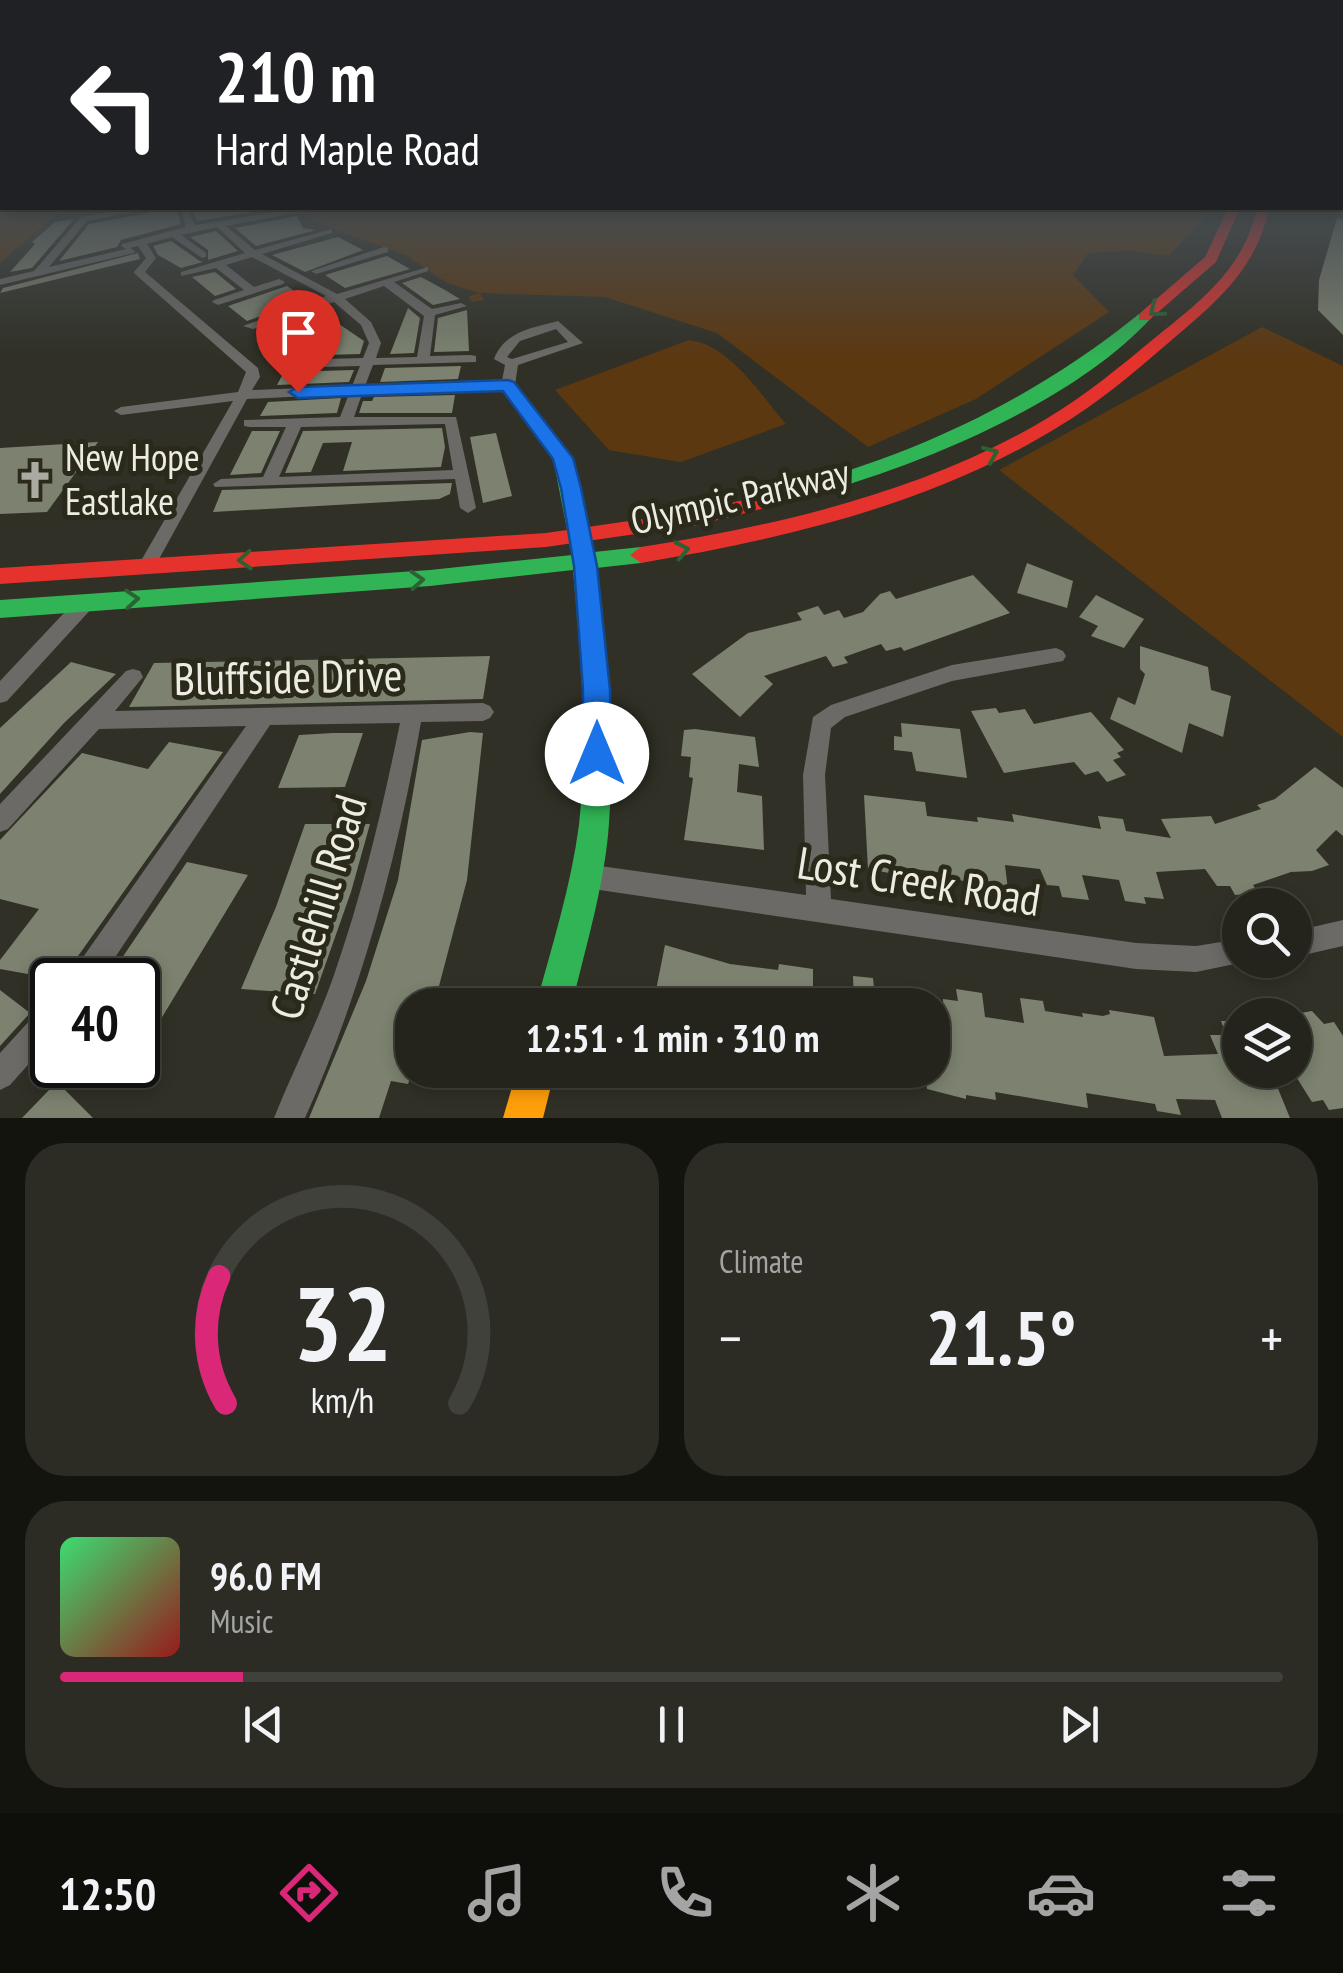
<!DOCTYPE html>
<meta charset="utf-8">
<style>
body{margin:0;font-family:"PT Sans Narrow",sans-serif;background:#2c2c25;color:#f1f3f6;height:100vh;display:flex;flex-direction:column;font-size:38px;white-space:nowrap}
*{box-sizing:border-box;margin:0}
p{font-size:32px;color:#a3a4a3}
.icon{flex:none;width:55px;height:55px;fill:none;stroke:currentColor;stroke-width:2;stroke-linecap:round;stroke-linejoin:round}
.map{position:relative;height:1118px;overflow:hidden}
.panel{display:flex;flex-direction:column;gap:25px;padding:25px;background:#14140f;flex:1}
.panel>*{flex:none}
.guide{position:absolute;left:0px;top:0px;width:1345px;height:210px;box-shadow:0 5px 15px #0003,0 0 0 2px #41413b;background:#202124;color:#fff;overflow:hidden}
.tools{position:absolute;left:1222px;top:888px;display:grid;gap:20px}
.tools a{display:grid;place-items:center;width:90px;height:90px;border-radius:50%;background:#24241c;box-shadow:0 5px 15px #0003,0 0 0 2px #41413b;font-size:50px}
.speed{position:absolute;left:30px;top:958px;display:flex;gap:20px;font-size:50px;font-weight:700;text-align:center}
.speed>*{display:grid;place-content:center;width:130px;height:130px;border-radius:50%;background:#24241c;box-shadow:0 5px 15px #0003,0 0 0 2px #41413b;line-height:1}
.speed .limit{border:5px solid #111;border-radius:15px;background:#fff;color:#111}
.pin{position:absolute;display:grid;place-items:center;width:85px;height:85px;color:#fff;margin:-102px -42px;border-radius:50% 50% 50% 0;rotate:-45deg;box-shadow:0 0 10px #0007}
.pin .icon{rotate:45deg}
.me{position:absolute;width:110px;margin:-55px;rotate:0deg;stroke-linejoin:round;filter:drop-shadow(0 0 8px #0008)}
.turn{display:flex;align-items:center;gap:35px;height:210px;padding:0 50px;font-size:45px}
.turn .icon{width:130px;height:130px;stroke-width:2.5}
.turn b{display:block;font-size:70px;line-height:85px}
.big{font-size:75px;font-weight:700;line-height:1.1}
.panel .widget{flex:1;display:flex;flex-direction:column;justify-content:center;gap:15px;min-width:0;padding:0 35px;border-radius:40px;background:#2c2c25}
.panel .dial{align-items:center;gap:0}
.dial svg{height:260px;overflow:visible;fill:none;stroke:#41413b;stroke-width:7;stroke-linecap:round;text-anchor:middle}
.dial text{fill:#f1f3f6;stroke:none}
.song{display:flex;align-items:center;gap:30px}
.cover{width:120px;height:120px;border-radius:15px;background:linear-gradient(135deg,hsl(140 70% 55%),hsl(0 70% 35%))}
.played{height:10px;border-radius:5px;background:linear-gradient(90deg,#db2777 15%,#41413b 15%)}
.keys{display:flex;justify-content:space-around;direction:ltr}
.heat{display:flex;justify-content:space-between;align-items:center;font-size:55px;direction:ltr}
.panel .tiles{flex:1;display:grid;gap:25px;grid-template-columns:1fr 1fr}
.widget:last-child{grid-column:span 2}
.trip{position:absolute;left:395px;top:988px;width:555px;height:100px;border-radius:40px;background:#24241c;box-shadow:0 5px 15px #0003,0 0 0 2px #41413b;font-weight:700;line-height:100px;text-align:center}
.tabs{display:flex;height:160px;justify-content:space-around;align-items:center;background:#0e0e0b;color:#a3a4a3}
.tabs .icon{width:70px;height:70px}
.tabs .selected{color:#db2777}
.tabs b{font-size:45px;color:#f1f3f6}
.map>svg:first-child{display:block}
</style>
<div class="map">
<svg width="1343" height="1118" viewBox="0 0 1343 1118">
<rect width="100%" height="100%" fill="#303026"/>
<path fill="#5c3811" d="M0,201L2,208H90L59,212L0,263Z
M303,208H1203L1205,217L1169,256L1130,251L1088,253L1073,275L1109,312L976,399L868,447L717,333L605,297L480,293L484,300L472,302L468,297L479,293L447,283L407,256L314,221Z
M1262,327L1343,366V737L999,470Z
M689,340C730,345 760,394 786,424L681,462L609,450L555,390Z"/>
<path fill="#7c826f" d="M150,208H177L181,224L121,240L117,247L59,261L89,224L148,213Z
M192,208L251,210L278,208L197,221Z
M297,216L303,228L316,230L256,246L235,228Z
M1337,218L1343,219V335L1318,310L1319,280Z
M74,219L32,268L10,272L35,244L32,242L55,222Z
M216,231L238,251L208,260V250L190,237Z
M338,237L363,250L305,272L272,255Z
M171,241L200,261L203,262L181,268L158,255L153,246Z
M138,253L140,259L0,293L3,288Z
M387,256L410,269L345,288L325,275Z
M215,272L236,289L215,296L192,277Z
M421,277L445,290L460,299L433,305L402,283Z
M287,286L306,299L247,321L228,306Z
M408,308L420,318L414,353L390,354Z
M467,310L469,351L434,352L438,318Z
M320,311L364,341L360,354L291,356L260,331Z
M461,366L458,379L380,382L385,368Z
M354,370L349,382L277,385L284,372Z
M455,395L452,413H359L363,401H372L374,397Z
M341,398L337,413L260,416L268,402Z
M442,428L445,447L441,467L343,471L352,442L323,443L311,472L285,473L303,431Z
M252,431H280L261,473L230,475Z
M496,433L512,496L483,503L470,437Z
M98,442L47,512L0,514V448Z
M452,483L450,494L439,499L213,512L222,490Z
M1027,563L1073,581L1067,608L1017,593Z
M973,575L1010,613L904,651L901,647L886,651L881,644L844,657L848,663L833,667L826,656L764,676L773,684L740,717L692,674L748,633L802,620L797,613L818,606L824,615L839,610L844,618L863,612L880,594L890,591L896,599Z
M1096,595L1144,619L1124,648L1091,636L1098,626L1079,617Z
M1140,646L1208,667L1211,690L1231,696L1223,737L1189,723L1182,753L1110,719L1118,697L1135,705L1145,674L1140,669Z
M490,656L483,699L129,707L154,663Z
M71,662L116,674L64,723L0,794V728Z
M996,708L999,713L1025,709L1034,724L1091,712L1124,750L1117,753L1121,757L1113,760L1126,775L1107,782L1098,771L1085,775L1074,762L1004,773L971,711Z
M901,723L960,729L967,778L916,771L912,752L894,750V736L902,737Z
M695,729L755,737L759,767L739,764L737,792L762,796L764,850L684,840L693,778L689,777L691,757L681,756L684,730Z
M470,732L483,733L467,880L434,1005H412L413,1070L408,1084L391,1081L379,1118H309L366,981L398,880L422,740Z
M333,733H363L345,787L278,788L299,735Z
M169,742L223,752L61,980L0,969V960L39,909L0,899V840L82,753L148,769Z
M1315,767L1343,788V836L1336,830L1316,850L1329,865L1312,871L1291,872L1253,885L1258,893L1235,895L1230,886H1217L1205,869L1156,872L1164,899L1144,897L1146,904L1125,901L1119,880L1082,875L1089,900L1062,897L1059,886L1047,885L1040,869L1005,865L1008,890L944,877V873L900,867V875L868,869L864,795L925,802L927,816L978,822L977,817L1014,822L1012,814L1101,829L1098,816L1123,819L1126,831L1171,838L1161,819L1211,816L1215,824L1261,809L1257,805L1275,799Z
M305,824H370L351,892L315,994L241,989L276,907Z
M187,862L248,875L138,1057V980H107Z
M665,945L730,964L778,970L779,964L813,969V1005H653Z
M853,976L873,978L874,988L897,991L898,1005H854Z
M956,989L982,993L985,1017L1024,1023L1020,998L1043,1001L1045,1011L1083,1017L1082,1013L1103,1016L1110,1014L1109,1010L1154,1017L1164,1056L1218,1054L1210,1035H1226L1221,1021H1240V1070L1272,1074L1290,1118H1222L1215,1100L1176,1099L1181,1115L1157,1111L1155,1104L1086,1093L1088,1108L995,1092L996,1100L966,1095V1099L927,1089L925,1070H932V1019L944,1018L943,999L958,1001Z
M0,990L30,1013L0,1046Z
M1312,1011L1324,1024L1334,1022L1343,1036V1108L1329,1110L1323,1100L1312,1102L1295,1075V1014Z
M58,1083L93,1118H22L49,1090Z"/>
<g fill="none" stroke-linecap="round" stroke-linejoin="round">
<path fill="#6b6a66" fill-rule="evenodd" d="M134,208L147,209L87,221L49,267L126,249L121,246L122,244L186,227L180,208H188L195,225L298,208L300,212L226,226L255,250L332,229V233L262,254L337,294L428,267V271L394,282L432,309L461,303L467,306L435,315L430,356L471,355L476,356V362L373,365L365,386L502,381L505,365L494,359C505,331 532,328 558,321L583,343L518,365L515,385L508,389L362,394L354,417H456L476,508L468,513L460,508L455,479L215,487L213,484L221,479L263,477L286,427H249L244,426V420L340,417L349,394L247,399L153,570H141L138,566L233,401L121,415L114,411L121,407L238,392L246,372L135,274L134,272L146,258L138,246L130,248L135,251L134,253L0,285V279L34,271L81,217ZM217,227L245,253L181,272V276L216,268L244,290L214,300L212,302L218,305L283,284L285,282L279,279L254,287L226,265L252,257L326,296L243,326L253,329L334,302L361,325L369,343L363,358L282,360L276,364L282,368L360,366L352,386L252,390L260,377L258,368L145,272L156,258L147,244L172,237L202,258L206,257V253L181,235ZM384,286L424,316L417,357L376,358L381,343L371,322L345,299ZM556,329L568,342L512,359L507,357L520,341ZM445,424L453,470L279,477L301,427Z
M384,247L388,248V252L316,274L311,271Z
M86,595L93,597L95,602L93,607L7,701L0,703V681L79,597Z
M1056,648L1063,651L1066,656L1063,661L952,681L845,717L831,728L825,775L831,899L1136,943L1196,946L1240,939V960L1249,961L1196,972L1136,969L586,888L577,885L574,876L577,867L586,864L806,895L803,775L813,717L831,705L952,665Z
M133,669L140,671L143,677L115,711L483,703L490,706L494,712L490,718L483,721L421,722C397,859 362,990 305,1118H274C294,1068 319,1020 336,969C364,888 383,806 400,723L270,725L100,980H70L74,970L246,726L99,729L8,829L0,832V804L126,671Z
M1343,920V946L1295,957V931Z
M52,1003V1038L10,1085L0,1090V1053L42,1007Z"/>
<path fill="#30b455" fill-rule="evenodd" d="M1139,314L1152,317C1073,404 913,469 801,498L791,492L794,487C922,452 1035,398 1139,314Z
M508,380L514,381L573,458L594,552L641,547L652,555L641,563L596,568C606,653 615,737 609,823C605,884 586,945 572,1005H536C552,946 571,886 579,825C588,740 581,655 573,570L430,586L0,618V600L430,570L572,555L553,458L499,385Z"/>
<path fill="#ff9f0a" fill-rule="evenodd" d="M517,1070H555L543,1118H503Z"/>
<path fill="#e5322d" fill-rule="evenodd" d="M1228,208H1240L1216,262L1149,320H1139V314L1205,257Z
M1257,208H1269C1257,270 1213,305 1167,344C1132,374 1097,404 1058,427C933,504 784,539 641,563L630,555L641,547C780,525 924,492 1046,419C1086,395 1121,366 1156,337C1202,300 1244,268 1257,208Z
M801,486L811,492L808,497L698,525L546,547L0,584V568L546,533L698,511Z"/>
</g>
<defs><path id="oneway-chevron" d="M-2-3.5L2.5 0L-2 3.5" fill="none" stroke-width="1.6" stroke-linecap="round" stroke-linejoin="round" transform="scale(2.5)"/></defs>
<g stroke="#2c6132">
<use href="#oneway-chevron" transform="translate(1156 310) rotate(141)"/>
<use href="#oneway-chevron" transform="translate(991 454) rotate(-23)"/>
<use href="#oneway-chevron" transform="translate(682 550) rotate(-11)"/>
<use href="#oneway-chevron" transform="translate(245 560) rotate(176)"/>
<use href="#oneway-chevron" transform="translate(417 580) rotate(-4)"/>
<use href="#oneway-chevron" transform="translate(132 599) rotate(-4)"/>
</g>
<linearGradient id="sky" x2="0" y2="1"><stop stop-color="#1a1a15"/><stop offset="0.56" stop-color="#484e52"/><stop offset="1" stop-color="#484e52" stop-opacity="0"/></linearGradient>
<rect width="1343" height="358" fill="url(#sky)"/>
<path fill="#1a73e8" stroke="#114b97" stroke-width="2.5" d="M508,380L514,382L573,458L581,488L597,566L610,690L612,754L607,763L597,767L587,763L583,754V690L574,566L561,488L553,459L503,391L298,398L289,392L298,387Z"/>
<defs>
<g id="church-bare" transform="scale(3)"><path d="M-1.2-6h2.4v3.5h3.3v2.4h-3.3V6h-2.4V-.1h-3.3v-2.4h3.3Z" fill="#aaaaa0" stroke="#2a291a" stroke-width="2.5" paint-order="stroke"/></g>
</defs>
<g fill-rule="evenodd">
<use href="#church-bare" x="35" y="480"/>
</g>
<g text-anchor="middle" stroke-width="10" stroke-linejoin="round" paint-order="stroke">
<g font-size="38" fill="#ecece2" stroke="#2a291a" text-anchor="start">
<text x="65" y="471">New Hope<tspan x="65" dy="44">Eastlake</tspan></text>
</g>
<g font-size="38" fill="#ecece2" stroke="#2a291a">
<text transform="translate(740 497) rotate(-13)" y="13">Olympic Parkway</text>
</g>
<g font-size="45" fill="#ecece2" stroke="#2a291a">
<text transform="translate(288 677) rotate(-1)" y="16">Bluffside Drive</text>
<text transform="translate(919 881) rotate(9)" y="16">Lost Creek Road</text>
<text transform="translate(318 907) rotate(-73)" y="16">Castlehill Road</text>
</g>
</g>
</svg>
<div class="tools">
<a><svg class="icon" aria-label="search" viewBox="0 0 24 24"><circle cx="10" cy="10" r="6"/><path d="M15 15l6 6"/></svg></a>
<a><svg class="icon" aria-label="layers" viewBox="0 0 24 24"><path d="M12 4l9 5-9 5-9-5zM3 14l9 5 9-5"/></svg></a>
</div>
<div class="speed"><div class="limit">40</div></div>
<div class="pin" style="left:298px;top:392px;background:#d93025"><svg class="icon" aria-label="arrive" viewBox="0 0 24 24"><path d="M6 21V4h12l-3 4 3 4H6"/></svg></div>
<svg class="me" style="left:597px;top:754px" viewBox="-20 -20 40 40"><circle r="19" fill="#fff"/><path d="M0-13L10 11 0 6-10 11z" fill="#1a73e8"/></svg>
<div class="trip">12:51 · 1 min · 310 m</div>
<div class="guide">
<div class="turn"><svg class="icon" aria-label="left" viewBox="0 0 24 24"><path d="M17 20v-9H6M10 6l-5 5 5 5"/></svg><div><b>210 m</b>Hard Maple Road</div></div>
</div>
</div>
<section class="panel">
<div class="tiles">
<div class="widget dial"><svg viewBox="0 0 100 80">
<path d="M14 69A42 42 0 1 1 86 69"/>
<path d="M14 69A42 42 0 0 1 12 30" stroke="#db2777"/>
<text x="50" y="56" font-size="32" font-weight="700">32</text>
<text x="50" y="72" font-size="11">km/h</text>
</svg></div>
<div class="widget"><p>Climate</p>
<div class="heat"><a>−</a><b class="big">21.5°</b><a>+</a></div>
</div>
<div class="widget">
<div class="song"><i class="cover"></i><div><b>96.0 FM</b><p>Music</p></div></div>
<div class="played"></div>
<div class="keys"><svg class="icon" aria-label="previous" viewBox="0 0 24 24"><path d="M18 5L8 12l10 7zM5 5v14"/></svg><svg class="icon" aria-label="pause" viewBox="0 0 24 24"><path d="M8 5v14M16 5v14"/></svg><svg class="icon" aria-label="next" viewBox="0 0 24 24"><path d="M6 5l10 7-10 7zM19 5v14"/></svg></div>
</div>
</div>
</section>
<nav class="tabs">
<b>12:50</b>
<svg class="icon selected" aria-label="directions" viewBox="0 0 24 24"><path d="M12 3l9 9-9 9-9-9zM9 14v-3h6M13 9l2 2-2 2"/></svg>
<svg class="icon" aria-label="music" viewBox="0 0 24 24"><path d="M9 18V5l10-2v13"/><circle cx="6" cy="18" r="3"/><circle cx="16" cy="16" r="3"/></svg>
<svg class="icon" aria-label="phone" viewBox="0 0 24 24"><path d="M5 4h4l2 5-3 2q2 4 5 5l2-3 5 2v4C11 20 4 13 5 4z"/></svg>
<svg class="icon" aria-label="climate" viewBox="0 0 24 24"><path d="M12 3v18M4 7l16 10M4 17L20 7"/></svg>
<svg class="icon" aria-label="car" viewBox="0 0 24 24"><path d="M5 17H2v-5l4-1 3-4h7l3 4 3 1v5h-3M9 17h6M6 11h13"/><circle cx="7" cy="17" r="2"/><circle cx="17" cy="17" r="2"/></svg>
<svg class="icon" aria-label="filters" viewBox="0 0 24 24"><path d="M4 7h16M4 17h16"/><circle cx="9" cy="7" r="2"/><circle cx="15" cy="17" r="2"/></svg>
</nav>
